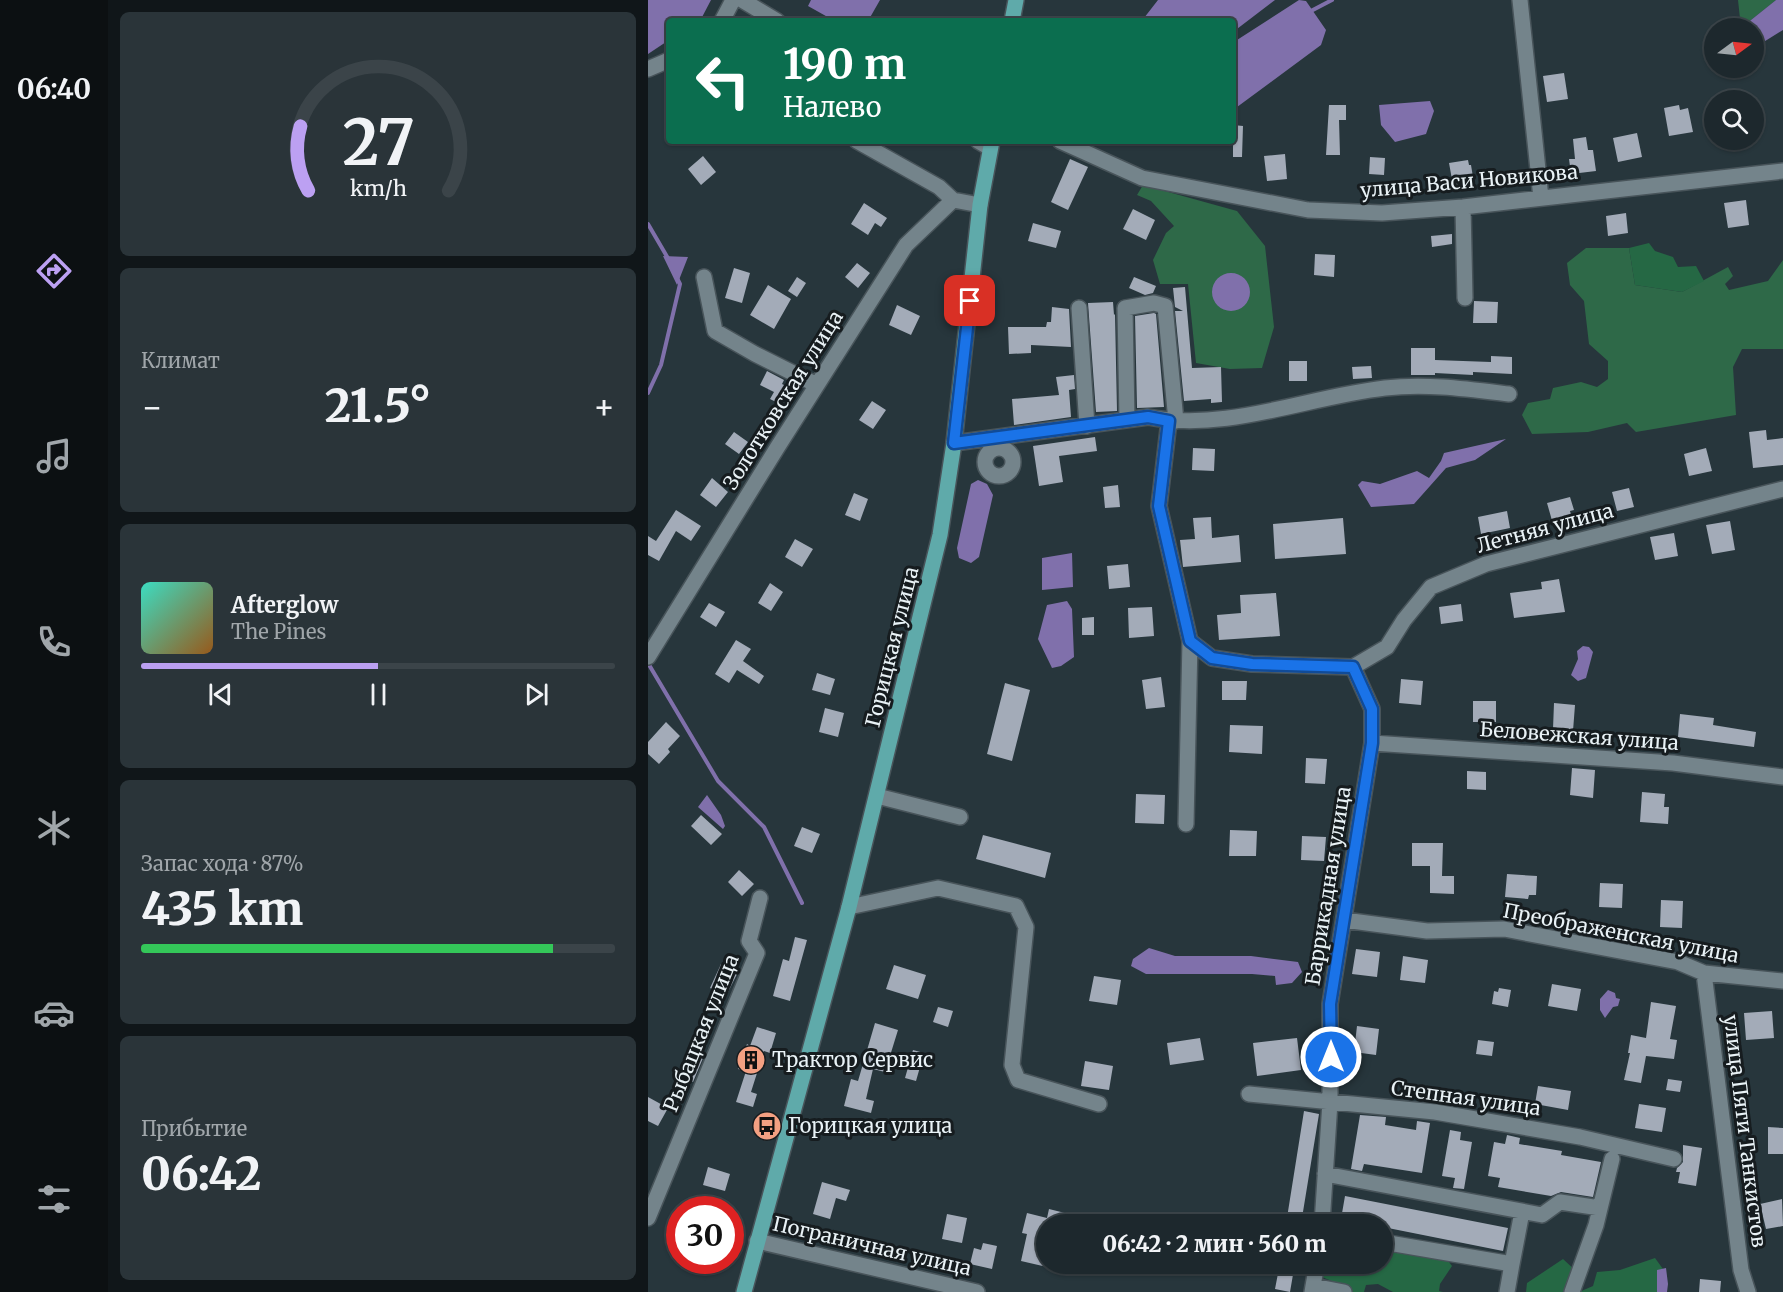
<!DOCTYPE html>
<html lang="ru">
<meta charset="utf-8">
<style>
body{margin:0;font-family:Merriweather,serif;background:#2a3439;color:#f1f3f6;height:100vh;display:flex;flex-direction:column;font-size:22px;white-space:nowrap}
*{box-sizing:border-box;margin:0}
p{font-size:20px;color:#a0a6aa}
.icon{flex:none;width:33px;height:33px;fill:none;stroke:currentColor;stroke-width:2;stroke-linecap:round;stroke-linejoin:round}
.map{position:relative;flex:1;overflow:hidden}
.panel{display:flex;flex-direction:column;gap:12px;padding:12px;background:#101619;width:540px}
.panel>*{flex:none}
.hud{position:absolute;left:18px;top:18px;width:570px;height:126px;border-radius:6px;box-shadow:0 2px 4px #0004,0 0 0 2px #3b4449;background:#0b6e4f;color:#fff;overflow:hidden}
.needle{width:39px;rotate:75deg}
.buttons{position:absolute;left:1056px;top:18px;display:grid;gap:12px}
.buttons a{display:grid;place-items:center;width:60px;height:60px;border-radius:50%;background:#1d282d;box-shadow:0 2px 4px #0004,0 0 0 2px #3b4449;font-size:30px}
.speed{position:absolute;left:18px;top:1196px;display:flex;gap:12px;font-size:30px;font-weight:700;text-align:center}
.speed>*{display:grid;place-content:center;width:78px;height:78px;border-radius:50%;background:#1d282d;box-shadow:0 2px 4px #0004,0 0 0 2px #3b4449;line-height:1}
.speed .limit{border:9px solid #d22;background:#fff;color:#111}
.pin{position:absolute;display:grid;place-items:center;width:51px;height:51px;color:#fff;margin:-26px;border-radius:12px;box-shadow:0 3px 9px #0006}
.me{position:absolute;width:66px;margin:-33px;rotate:0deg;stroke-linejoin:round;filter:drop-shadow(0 0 4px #0008)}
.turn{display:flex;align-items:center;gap:21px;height:126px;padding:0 18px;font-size:27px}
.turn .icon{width:78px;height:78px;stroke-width:2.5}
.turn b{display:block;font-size:42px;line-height:51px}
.big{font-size:45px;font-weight:800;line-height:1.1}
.panel .tile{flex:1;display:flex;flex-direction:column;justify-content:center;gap:9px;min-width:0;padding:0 21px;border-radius:9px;background:#2a3439}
.panel .dial{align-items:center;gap:0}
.dial svg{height:156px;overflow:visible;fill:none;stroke:#3b4449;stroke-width:7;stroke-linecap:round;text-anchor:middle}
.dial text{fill:#f1f3f6;stroke:none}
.song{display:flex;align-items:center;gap:18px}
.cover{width:72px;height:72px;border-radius:9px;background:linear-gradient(135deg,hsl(170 70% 55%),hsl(30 70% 35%))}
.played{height:6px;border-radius:3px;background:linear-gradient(90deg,#bca0f2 50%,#3b4449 50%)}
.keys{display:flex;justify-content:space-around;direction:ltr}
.heat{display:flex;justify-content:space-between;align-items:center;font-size:33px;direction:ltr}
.charge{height:9px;border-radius:4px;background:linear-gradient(90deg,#34c759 87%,#3b4449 0)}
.trip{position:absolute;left:388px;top:1214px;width:357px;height:60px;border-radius:30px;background:#1d282d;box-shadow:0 2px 4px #0004,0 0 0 2px #3b4449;font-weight:800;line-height:60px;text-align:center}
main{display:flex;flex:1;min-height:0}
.dock{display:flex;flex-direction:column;width:108px;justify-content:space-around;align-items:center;background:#0c1012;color:#a0a6aa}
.dock .icon{width:42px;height:42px}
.dock .on{color:#bca0f2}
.dock b{font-size:27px;color:#f1f3f6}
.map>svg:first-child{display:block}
</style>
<main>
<nav class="dock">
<b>06:40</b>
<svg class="icon on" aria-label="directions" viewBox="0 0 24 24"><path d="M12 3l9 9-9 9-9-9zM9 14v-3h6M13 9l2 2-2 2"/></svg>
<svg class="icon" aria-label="music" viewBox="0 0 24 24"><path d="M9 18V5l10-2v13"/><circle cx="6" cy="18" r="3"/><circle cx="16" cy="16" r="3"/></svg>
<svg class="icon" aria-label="phone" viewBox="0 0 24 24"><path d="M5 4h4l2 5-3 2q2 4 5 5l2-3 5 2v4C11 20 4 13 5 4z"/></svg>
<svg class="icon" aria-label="climate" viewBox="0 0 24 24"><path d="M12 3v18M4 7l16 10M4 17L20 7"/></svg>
<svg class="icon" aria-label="car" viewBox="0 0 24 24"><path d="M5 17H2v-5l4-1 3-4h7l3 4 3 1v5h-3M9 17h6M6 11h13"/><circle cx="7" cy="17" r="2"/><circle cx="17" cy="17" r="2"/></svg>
<svg class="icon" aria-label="filters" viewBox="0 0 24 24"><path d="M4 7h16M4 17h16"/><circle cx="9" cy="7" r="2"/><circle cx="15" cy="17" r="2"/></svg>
</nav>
<section class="panel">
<div class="tile dial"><svg viewBox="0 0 100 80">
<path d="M14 69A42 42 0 1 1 86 69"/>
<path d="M14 69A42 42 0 0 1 10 36" stroke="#bca0f2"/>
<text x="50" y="56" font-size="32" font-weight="700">27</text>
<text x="50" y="72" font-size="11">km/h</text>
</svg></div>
<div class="tile"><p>Климат</p>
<div class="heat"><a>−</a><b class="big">21.5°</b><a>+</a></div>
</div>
<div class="tile">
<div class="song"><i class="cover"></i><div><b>Afterglow</b><p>The Pines</p></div></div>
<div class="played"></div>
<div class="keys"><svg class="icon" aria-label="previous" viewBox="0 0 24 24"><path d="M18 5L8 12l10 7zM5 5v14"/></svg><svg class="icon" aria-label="pause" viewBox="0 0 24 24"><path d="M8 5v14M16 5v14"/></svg><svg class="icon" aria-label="next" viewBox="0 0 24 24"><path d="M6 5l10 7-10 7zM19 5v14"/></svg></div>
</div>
<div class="tile"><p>Запас хода · 87%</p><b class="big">435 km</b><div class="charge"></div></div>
<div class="tile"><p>Прибытие</p><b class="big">06:42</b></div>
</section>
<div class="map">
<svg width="1135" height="1292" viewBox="0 0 1135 1292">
<rect width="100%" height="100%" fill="#27363c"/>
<path fill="#2e6948" d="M1090,0H1128L1093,28Z
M495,185L589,211L617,246L626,327L614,368L582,369L548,363L540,284H512L505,260L518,233L526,226L503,201L489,195Z
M938,248H981L987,285L1034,292L1080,267L1085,276L1077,284L1081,290L1120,281L1135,260V349H1094L1085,367L1088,415L988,432L979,423L940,432L884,434L874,415L880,403L902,399L905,388L933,382L949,387L960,379V361L941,344L936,301L922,285L919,263Z"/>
<path fill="#256844" d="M1001,243L1007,251L1025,257L1030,267L1048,266L1056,281L1034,292L987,285L981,248Z
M756,1250L798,1258L804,1266L792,1284L791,1291L795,1292H745L730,1284L718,1285L716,1292H683L686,1282L674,1277L673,1270L676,1263H692V1271H723L731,1263H735V1258L739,1254Z
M1007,1258L1015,1269L1009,1271V1292H931L945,1286L949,1272L972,1270Z
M915,1259L929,1272L922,1292H878L879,1283Z"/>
<path fill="#8070ab" d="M0,0H63L52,21H21V40L0,54Z
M163,0H232L220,21L185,20L160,6Z
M510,0H627L585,32V21H504L496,18Z
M651,0L658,1L678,30L673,45L585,110V45L589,40Z
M1128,0H1135V30L1106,48V28H1093Z
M782,101L786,111L778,134L747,142L733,125L731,105Z
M15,256L40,257L29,285Z
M564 292a19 19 0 1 1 38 0a19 19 0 1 1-38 0Z
M858,439L827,460L798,468L766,504L723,507L710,485L714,481L732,484L769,471L781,478L793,461L796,453Z
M330,480L339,484L345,495L331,557L323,563L311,558L309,548L323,484Z
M424,553L425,587L394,590V558Z
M419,601L424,609L426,657L413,666L404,668L390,639L399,605Z
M935,646L941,647L945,652L938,678L930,681L923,675L930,659L929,651Z
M59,795L73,815L77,826L75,829L50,807Z
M501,948L527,956H603L650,962L654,972L644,983L628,985L627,976L604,974H498L483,966L485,959Z
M960,990L967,993L968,998L972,999L970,1006L965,1007L957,1018L952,1010V999Z
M1018,1268L1020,1284L1019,1292H1009V1270Z"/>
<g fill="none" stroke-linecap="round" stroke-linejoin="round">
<path stroke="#8070ab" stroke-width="4" d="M661,12L684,0
M0,224L21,260
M0,393L13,365L32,284L29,278
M0,663L70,781L116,827L154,903"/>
</g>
<path fill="#a3abb8" d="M916,73L920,99L899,102L895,76Z
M681,105H698V120H691L692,155H678Z
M1031,105L1032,110L1040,108L1045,132L1021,136L1016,108Z
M585,125L595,126L594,157H585Z
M989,133L994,157L970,162L965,138Z
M938,137L940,150H945L948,171L923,174L921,159H927L925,139Z
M637,154L639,179L619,181L616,156Z
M55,156L68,172L53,185L40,169Z
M722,157L737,158L736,175L721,174Z
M422,159L440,167L420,210L403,202Z
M820,160L821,165H823L825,177H822V182L805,185L801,163Z
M1098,200L1101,225L1080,228L1076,203Z
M216,203L239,218L233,227L227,223L220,235L203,224Z
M485,209L507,220L498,240L475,229Z
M978,213L980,233L960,236L958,216Z
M385,223L413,231L408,248L380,241Z
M804,234V244L784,247L783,236Z
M667,254L687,255L686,277L666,275Z
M209,263L222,273L210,288L197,277Z
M86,268L102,273L94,303L77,298Z
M149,277L158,283L149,297L140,291Z
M486,277L508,286L505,293L497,295L481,288Z
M120,285L143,299L126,329L102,315Z
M537,287L544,368L573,367L574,402L563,403V399L536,401L527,311H535L527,307L525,288Z
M826,301L850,302L849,323H825Z
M465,302L466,315L467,314L469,411L448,412L440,303Z
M249,305L272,316L263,335L241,325Z
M404,307L421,309L423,347L383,345V353L361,354L360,327H398L399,322H403Z
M506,313L508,314L516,407L489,408L487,316Z
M763,348H787V360L843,362V356L864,357V374L825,372V375L787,373V375H763Z
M641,361H659V381H641Z
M723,366L724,378L705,379L704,367Z
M119,371L136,380L134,384L142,388L134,405L122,399L126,392L112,385Z
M426,375L427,389L421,390L423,417L366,425L364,399L411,395L408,377Z
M224,401L238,410L225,429L211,420Z
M1118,430L1119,440L1135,438V465L1105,468L1101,432Z
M86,432L100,442L91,454L77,444Z
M447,437L449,451L411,456L415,482L391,486L385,446Z
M545,448L567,449L566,471L544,470Z
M1058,448L1064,471L1041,476L1036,454Z
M64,478L80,492L68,507L52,495Z
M470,485L472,507L457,508L455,487Z
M981,488L986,507L969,511L964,492Z
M206,493L220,499L212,521L197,515Z
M922,497L926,510L922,511L924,518L905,524L899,503Z
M28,510L53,526L43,541L28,531L11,561L0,555V536L8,541Z
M859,511L862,528L833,534L830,517Z
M563,517L564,538L591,535L593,562L535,567L532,540L547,539L545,518Z
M695,518L698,554L627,559L625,524Z
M1082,521L1087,550L1064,554L1058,525Z
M1026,533L1030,556L1007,560L1002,537Z
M147,539L165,549L154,567L137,557Z
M480,564L482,587L461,589L459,566Z
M911,579L917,612L866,618L862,593L894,589L893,582Z
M122,583L135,592L123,611L110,603Z
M628,593L632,636L571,640L569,615L593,613L592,595Z
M61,603L77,612L68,627L52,617Z
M813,604L815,621L793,624L791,607Z
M504,607L506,636L481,638L480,608Z
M446,617V635H434V618Z
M88,640L103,649L95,661L116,676L111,684L89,670L81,683L67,674Z
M169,673L187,679L182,695L164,690Z
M513,677L517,707L498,709L494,680Z
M753,679L775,681L773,705L751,703Z
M574,681H599L598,700H574Z
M357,683L382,690L364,761L339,754Z
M825,701H848V722H825Z
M906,703L927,705L925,731L905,729Z
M177,708L196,713L190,737L171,732Z
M1032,714L1066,718L1065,725L1108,732L1106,747L1030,737Z
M18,722L32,736L20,749L22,752L11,764L0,754V742Z
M582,725L615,726L614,754L581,752Z
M658,758L679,759L677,784L657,783Z
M924,768L947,770L945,798L922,795Z
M819,771L838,772V790L819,789Z
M994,792L1017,794L1016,807H1021L1020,824L992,822Z
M488,794L517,795L516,824L487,823Z
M53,815L74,834L63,845L43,826Z
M154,827L172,834L164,853L146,846Z
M582,830L609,831L608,856H581Z
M335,835L403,853L397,878L328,859Z
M654,836L678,837L676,861L653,860Z
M764,843H795L794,876H806V894L782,893V866H764Z
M91,870L106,884L94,896L80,882Z
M859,874L889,876L888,895H881L880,899L857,897Z
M952,883L975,884L974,908L951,907Z
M1013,900L1035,901L1034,928L1012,927Z
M147,937L159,940L142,1001L125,996L135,959L141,961Z
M708,949L732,952L729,977L704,974Z
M755,956L780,960L777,983L752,980Z
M73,964L90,972L78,996L62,988Z
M246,965L278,975L270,999L238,989Z
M446,976L473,980L469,1005L441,1001Z
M904,984L933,989L929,1011L900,1006Z
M851,988L863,990L860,1007L844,1004L846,991L850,992Z
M1003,1002L1028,1006L1022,1039L1029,1040L1026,1059L998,1056L993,1083L976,1080L982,1053H980L983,1035L998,1038Z
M290,1007L305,1011L300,1027L285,1022Z
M1124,1011L1126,1038L1098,1040L1096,1013Z
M227,1023L250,1030L237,1072L225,1069L218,1099L226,1101L223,1113L196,1106L203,1079L210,1081Z
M709,1026L731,1029L728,1055L706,1052Z
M109,1027L128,1033L122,1053L116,1051L103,1092L109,1094L105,1107L88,1102L98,1071L90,1069L99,1044L102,1046Z
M552,1038L556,1060L522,1065L519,1043Z
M649,1038L653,1070L609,1076L605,1043Z
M830,1040L846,1042L844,1056L828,1054Z
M265,1050L276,1053L268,1081L257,1078Z
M47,1055L55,1058L45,1082L37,1079Z
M437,1061L465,1066L461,1090L433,1086Z
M1020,1079L1034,1081L1032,1092L1018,1090Z
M890,1086L923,1091L920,1110L887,1104Z
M0,1097L20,1108L10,1126L0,1121Z
M991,1104L1018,1108L1014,1132L987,1128Z
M656,1111L671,1114L653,1224H638Z
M712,1115L738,1117L737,1125L768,1130L769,1121L782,1123L774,1173L716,1164L714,1171L703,1169Z
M1120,1127L1135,1128V1154H1120Z
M802,1130L813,1132L812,1140L824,1142L816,1189L805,1188L807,1178L794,1176Z
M859,1135L872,1138L871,1144L914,1151L913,1155L953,1162L945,1197L913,1192L903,1196L850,1187L852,1178L840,1176L846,1142L857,1144Z
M1035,1145L1054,1148L1048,1186L1030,1183L1032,1172H1028L1029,1168L1035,1162Z
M60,1167L82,1174L77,1191L55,1185Z
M174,1182L202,1190L198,1201L188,1198L182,1219L165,1214Z
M697,1196L860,1228L855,1251L735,1227V1224H720L693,1219Z
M1134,1199L1135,1226L1118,1229L1112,1204Z
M401,1209L445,1220V1224H399V1267L373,1261L379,1234L374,1233L379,1213L399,1218Z
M299,1214L319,1218L314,1243L294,1239Z
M335,1243L349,1246L344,1269L322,1264L326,1248L333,1250Z
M632,1263H647L642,1292L627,1289Z
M1052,1279L1073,1281L1072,1292H1051Z"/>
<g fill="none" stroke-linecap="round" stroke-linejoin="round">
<g stroke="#48545a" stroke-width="18">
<path id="minor" d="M94,0L129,21
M872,0L893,198
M74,21L85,0
M0,69L21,60
M209,141L291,187L305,200
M330,141L342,148
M412,141L494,178L660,210L734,213L815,207L1135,171
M815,207L817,298
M56,277L67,331L107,354L169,385
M431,308L439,426
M479,420L477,308L506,303L517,306L528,421
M521,421L511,506L542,641L564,658L604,664L705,667
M306,443L500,417C580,432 658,397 737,388C778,383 820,389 861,394
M337 462a14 14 0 1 1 28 0a14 14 0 1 1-28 0Z
M0,657L129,448L258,245L305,200L332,205
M705,667L739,647L756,620L783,587L838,564L1135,489
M724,743L1025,763L1135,777
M229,796L312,817
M538,824L542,641
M201,907L290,888L368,906L378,927L364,1065L370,1080L451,1104
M696,920L779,931L856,929L1030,962L1056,973L1135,981
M1056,973L1093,1270L1100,1292
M601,1094L787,1112L932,1137L1026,1159
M677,1174L894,1215L912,1202L952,1208
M0,1218L109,953L101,941L112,898
M674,1224L682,1102V1004L724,743V709L705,667
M109,1241L329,1292
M735,1242L864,1264L859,1292
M864,1264L874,1212
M665,1286L696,1292
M664,1292L669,1263
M924,1292L948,1225L964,1159"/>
</g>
<g stroke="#48545a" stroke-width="18">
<path id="major" d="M364,21L368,0
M96,1292L201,907L292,535L306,443L332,205L344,141"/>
</g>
<use href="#minor" stroke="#74848b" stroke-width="15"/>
<use href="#major" stroke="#5faaaa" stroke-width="15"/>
</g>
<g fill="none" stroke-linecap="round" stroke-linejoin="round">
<g stroke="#114b97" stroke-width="15">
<path id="route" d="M322,301L306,443L500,417L521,421L511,506L542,641L564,658L604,664L705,667L724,709V743L682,1004L683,1057"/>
</g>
<use href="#route" stroke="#1a73e8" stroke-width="10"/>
</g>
<defs>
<g id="building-disc" transform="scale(1.5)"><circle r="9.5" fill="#f3a082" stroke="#161c1f"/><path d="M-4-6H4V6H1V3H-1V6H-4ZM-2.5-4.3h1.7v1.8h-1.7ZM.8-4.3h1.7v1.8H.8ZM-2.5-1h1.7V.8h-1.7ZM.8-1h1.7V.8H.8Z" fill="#111"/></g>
<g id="bus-disc" transform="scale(1.5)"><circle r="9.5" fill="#f3a082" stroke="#161c1f"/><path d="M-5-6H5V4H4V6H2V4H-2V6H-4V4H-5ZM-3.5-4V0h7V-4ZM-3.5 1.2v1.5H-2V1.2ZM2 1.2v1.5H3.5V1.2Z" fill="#111"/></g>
</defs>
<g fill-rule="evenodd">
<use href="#building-disc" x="103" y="1060"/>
<use href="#bus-disc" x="119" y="1126"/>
</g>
<g text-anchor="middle" stroke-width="6" stroke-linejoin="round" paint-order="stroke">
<g font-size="20" fill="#e9f2f6" stroke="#161c1f">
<text transform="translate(821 181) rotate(-5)" y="7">улица Васи Новикова</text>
<text transform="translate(135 400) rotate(-58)" y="7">Золотковская улица</text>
<text transform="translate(897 528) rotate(-15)" y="7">Летняя улица</text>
<text transform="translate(244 647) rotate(-76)" y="7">Горицкая улица</text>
<text transform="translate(931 736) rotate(4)" y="7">Беловежская улица</text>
<text transform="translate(680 886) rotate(-81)" y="7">Баррикадная улица</text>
<text transform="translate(973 933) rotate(11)" y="7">Преображенская улица</text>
<text transform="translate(53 1033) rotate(-68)" y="7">Рыбацкая улица</text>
<text transform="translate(818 1098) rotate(8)" y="7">Степная улица</text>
<text transform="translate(1097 1131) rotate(83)" y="7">улица Пяти Танкистов</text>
<text transform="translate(224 1246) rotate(13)" y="7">Пограничная улица</text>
</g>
<g font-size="20" fill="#e9f2f6" stroke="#161c1f" text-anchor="start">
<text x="124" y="1067">Трактор Сервис</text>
<text x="140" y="1133">Горицкая улица</text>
</g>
</g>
</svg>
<div class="buttons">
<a><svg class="needle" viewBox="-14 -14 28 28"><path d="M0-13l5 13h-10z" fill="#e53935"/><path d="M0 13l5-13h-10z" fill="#a0a6aa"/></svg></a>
<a><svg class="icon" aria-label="search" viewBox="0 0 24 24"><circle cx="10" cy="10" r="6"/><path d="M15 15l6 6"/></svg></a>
</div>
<div class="speed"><div class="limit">30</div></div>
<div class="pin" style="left:322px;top:301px;background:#d93025"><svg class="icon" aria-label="arrive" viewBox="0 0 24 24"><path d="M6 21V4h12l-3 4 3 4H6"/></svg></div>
<svg class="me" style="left:683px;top:1057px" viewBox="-20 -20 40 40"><circle r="17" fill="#1a73e8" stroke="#fff" stroke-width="3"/><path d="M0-11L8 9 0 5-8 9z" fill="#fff"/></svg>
<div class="trip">06:42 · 2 мин · 560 m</div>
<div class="hud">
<div class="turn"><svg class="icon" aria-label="left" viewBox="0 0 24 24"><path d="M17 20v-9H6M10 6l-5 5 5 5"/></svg><div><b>190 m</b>Налево</div></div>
</div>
</div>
</main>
